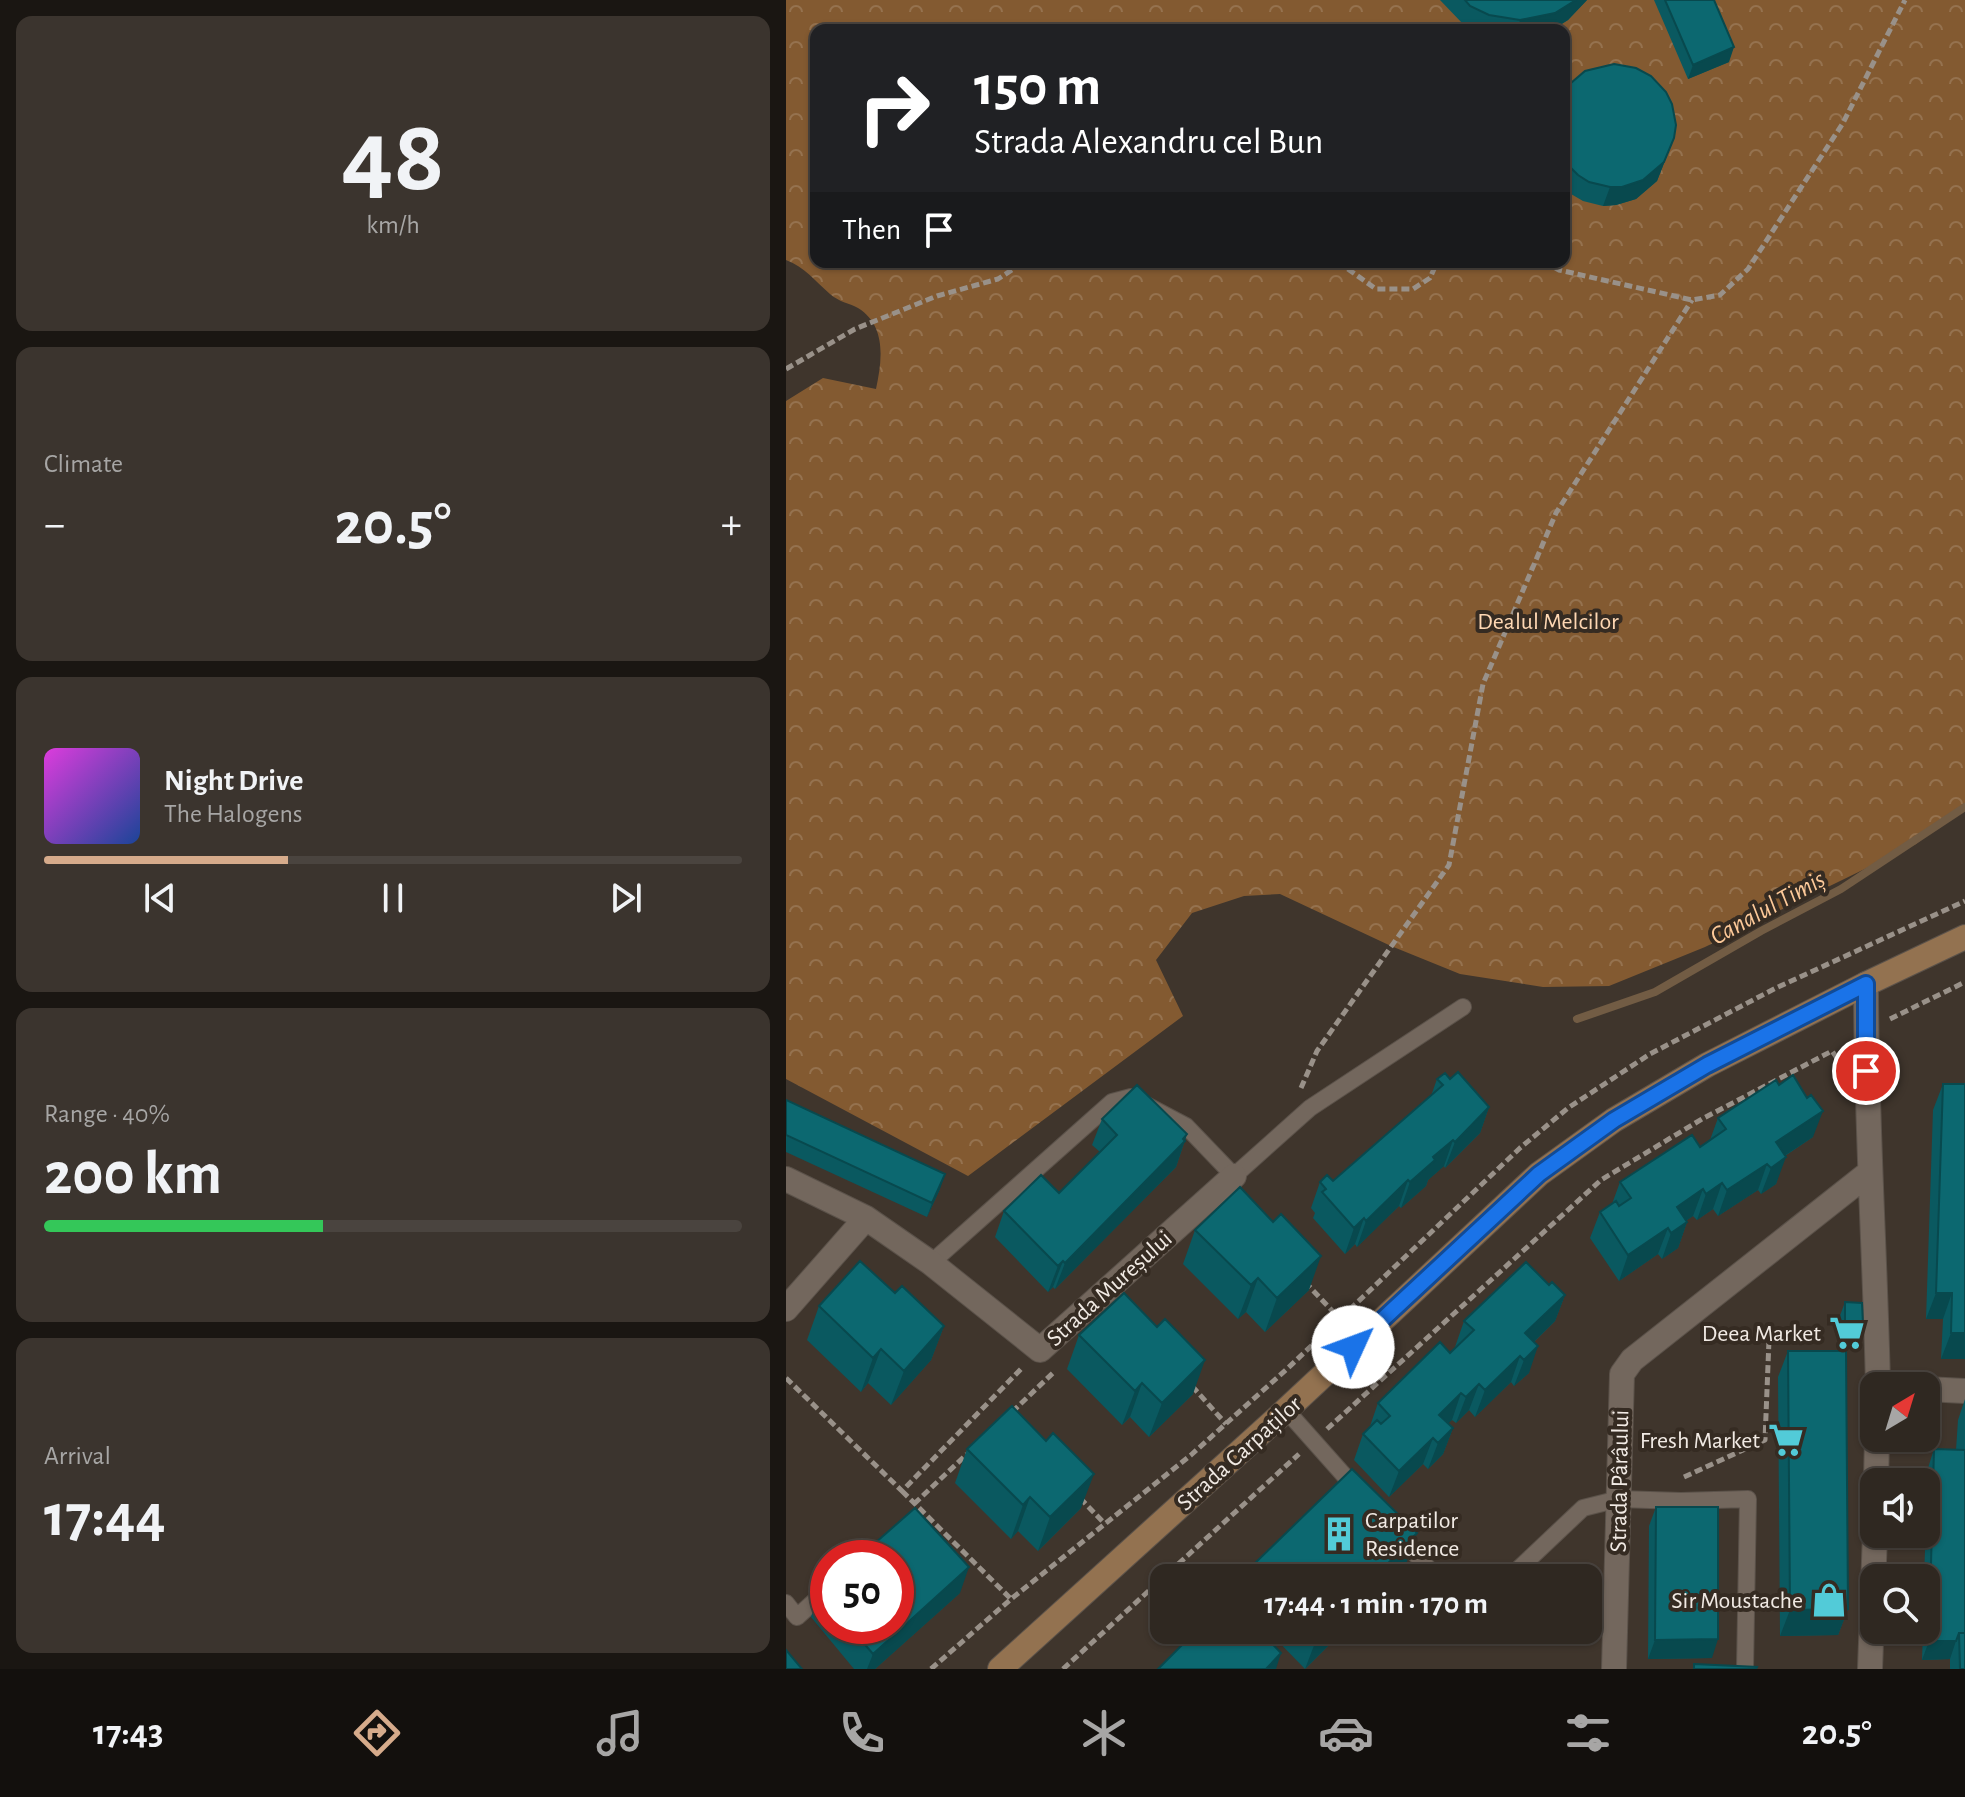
<!DOCTYPE html>
<meta charset="utf-8">
<style>
body{margin:0;font-family:"Alegreya Sans",sans-serif;background:#3b342e;color:#f1f3f6;height:100vh;display:flex;flex-direction:column;font-size:30px;white-space:nowrap}
*{box-sizing:border-box;margin:0}
p{font-size:26px;color:#a7a6a5}
.icon{flex:none;width:44px;height:44px;fill:none;stroke:currentColor;stroke-width:2;stroke-linecap:round;stroke-linejoin:round}
.map{position:relative;flex:1;overflow:hidden}
.sheet{display:flex;flex-direction:column;gap:16px;padding:16px;background:#1a1612;width:786px}
.sheet>*{flex:none}
.banner{position:absolute;left:24px;top:24px;width:760px;height:244px;border-radius:16px;box-shadow:0 2px 6px #0004,0 0 0 2px #4a443f;background:#202124;color:#fff;overflow:hidden}
.needle{width:52px;rotate:38deg}
.controls{position:absolute;left:1074px;top:1372px;display:grid;gap:16px}
.controls a{display:grid;place-items:center;width:80px;height:80px;border-radius:16px;background:#2f2821;box-shadow:0 2px 6px #0004,0 0 0 2px #4a443f;font-size:40px}
.speed{position:absolute;left:24px;top:1540px;display:flex;gap:16px;font-size:40px;font-weight:700;text-align:center}
.speed>*{display:grid;place-content:center;width:104px;height:104px;border-radius:50%;background:#2f2821;box-shadow:0 2px 6px #0004,0 0 0 2px #4a443f;line-height:1}
.speed .limit{border:12px solid #d22;background:#fff;color:#111}
.pin{position:absolute;display:grid;place-items:center;width:68px;height:68px;color:#fff;margin:-34px;border:4px solid #fff;border-radius:50%;box-shadow:0 2px 8px #0007}
.me{position:absolute;width:88px;margin:-44px;rotate:47deg;stroke-linejoin:round;filter:drop-shadow(0 0 6px #0008)}
.turn{display:flex;align-items:center;gap:28px;height:168px;padding:0 32px;font-size:36px}
.turn .icon{width:104px;height:104px;stroke-width:2.5}
.turn b{display:block;font-size:56px;line-height:68px}
.then{display:flex;align-items:center;height:76px;padding:0 32px;background:#0003;gap:16px;font-size:30px}
.big{font-size:60px;font-weight:700;line-height:1.1}
.sheet .tile{flex:1;display:flex;flex-direction:column;justify-content:center;gap:12px;min-width:0;padding:0 28px;border-radius:16px;background:#3b342e}
.sheet .dial{align-items:center;gap:0}
.dial b{font-size:104px;line-height:1}
.song{display:flex;align-items:center;gap:24px}
.cover{width:96px;height:96px;border-radius:12px;background:linear-gradient(135deg,hsl(300 70% 55%),hsl(220 70% 35%))}
.played{height:8px;border-radius:4px;background:linear-gradient(90deg,#d6ab8b 35%,#4a443f 35%)}
.keys{display:flex;justify-content:space-around;direction:ltr}
.heat{display:flex;justify-content:space-between;align-items:center;font-size:44px;direction:ltr}
.charge{height:12px;border-radius:6px;background:linear-gradient(90deg,#34c759 40%,#4a443f 0)}
.trip{position:absolute;left:364px;top:1564px;width:452px;height:80px;border-radius:16px;background:#2f2821;box-shadow:0 2px 6px #0004,0 0 0 2px #4a443f;font-weight:700;line-height:80px;text-align:center}
.tabs{display:flex;height:128px;justify-content:space-around;align-items:center;background:#13100d;color:#a7a6a5}
.tabs .icon{width:56px;height:56px}
.tabs .current{color:#d6ab8b}
.tabs b{font-size:36px;color:#f1f3f6}
main{display:flex;flex:1;min-height:0}
.map>svg:first-child{display:block}
</style>
<main>
<section class="sheet">
<div class="tile dial"><b>48</b><p>km/h</p></div>
<div class="tile"><p>Climate</p>
<div class="heat"><a>−</a><b class="big">20.5°</b><a>+</a></div>
</div>
<div class="tile">
<div class="song"><i class="cover"></i><div><b>Night Drive</b><p>The Halogens</p></div></div>
<div class="played"></div>
<div class="keys"><svg class="icon" aria-label="previous" viewBox="0 0 24 24"><path d="M18 5L8 12l10 7zM5 5v14"/></svg><svg class="icon" aria-label="pause" viewBox="0 0 24 24"><path d="M8 5v14M16 5v14"/></svg><svg class="icon" aria-label="next" viewBox="0 0 24 24"><path d="M6 5l10 7-10 7zM19 5v14"/></svg></div>
</div>
<div class="tile"><p>Range · 40%</p><b class="big">200 km</b><div class="charge"></div></div>
<div class="tile"><p>Arrival</p><b class="big">17:44</b></div>
</section>
<div class="map">
<svg width="1179" height="1669" viewBox="0 0 1179 1669">
<defs>
<pattern id="forest-crowns" width="20" height="18" patternUnits="userSpaceOnUse" patternTransform="scale(2)"><rect width="20" height="18" fill="#835a31"/><path d="M2 6a3 3 0 1 1 6 0M12 15a3 3 0 1 1 6 0" fill="none" stroke="#95724f"/></pattern>
</defs>
<rect width="100%" height="100%" fill="#3f352c"/>
<path fill="url(#forest-crowns)" fill-rule="evenodd" d="M0,0H1179V806L1130,844L919,947L823,986L757,987L674,974L605,946L494,894L458,896L406,913L370,960L397,1016L182,1176L0,1079V401L37,378L90,389C96,361 101,326 72,308C63,303 53,302 44,294C29,281 19,267 0,260ZM30,30H778V262H30Z"/>
<g fill="none" stroke-linecap="round" stroke-linejoin="round">
<path stroke="#725c44" stroke-width="8" d="M791,1019L869,992L975,931L1055,889L1179,807"/>
<g stroke="#5b524a" stroke-width="18">
<path id="service" d="M145,1263L326,1102L345,1097L400,1126L448,1176L524,1108L677,1007
M500,1410L572,1491
M612,1535L651,1578
M723,1578L797,1508L833,1499L895,1501L962,1499L959,1669
M0,1603L11,1617L42,1589"/>
</g>
<g stroke="#5b524a" stroke-width="26">
<path id="minor" d="M1080,984C1080,1118 1089,1252 1092,1386
M0,1179L80,1218L145,1263L254,1350L448,1176
M0,1309L80,1218
M1140,1389L1179,1391
M1090,1482L1091,1438
M828,1669L836,1374L846,1360L1084,1172
M1084,1669L1089,1534"/>
</g>
<g stroke="#5b524a" stroke-width="26">
<path id="secondary" d="M214,1669L500,1410L753,1174L828,1120L921,1065L1080,984L1179,937"/>
</g>
<path stroke="#999189" stroke-width="5" stroke-dasharray="8 4" stroke-linecap="butt" d="M552,262L590,289H627L644,278L651,262
M758,262L773,270L906,300L934,295L962,269L1057,123L1119,0
M0,369L69,329L151,296L212,279L238,262
M1104,1019L1179,982
M515,1088L531,1051L663,865L697,684L770,513L906,300
M519,1282L554,1319
M0,1378L116,1491L236,1368
M406,1386L440,1424
M226,1412L268,1372
M541,1429L815,1180L916,1119L1046,1051L1055,1064
M898,1477L979,1440L983,1340
M116,1491L225,1599
M294,1498L319,1524
M128,1504L181,1454
M145,1669L225,1599L405,1455L502,1368L734,1148L782,1108L864,1054L990,988L1179,901
M277,1669L513,1454"/>
<use href="#service" stroke="#73675d" stroke-width="16"/>
<use href="#minor" stroke="#73675d" stroke-width="24"/>
<use href="#secondary" stroke="#937250" stroke-width="24"/>
</g>
<path fill="#0a5960" d="M654,0H801L782,20L766,30H689L677,24Z
M868,0H928L943,62L902,79Z
M778,89L888,138L871,181L850,199L830,205L817,206L797,201L785,194L778,187Z
M651,1079H664L703,1107L694,1133L659,1168L658,1166L642,1180L640,1186L615,1208L613,1206L571,1247L569,1244L559,1254L527,1218L529,1213L525,1208L534,1182L547,1181L645,1096Z
M1157,1084L1179,1359H1155L1157,1319H1140L1147,1110Z
M0,1100L154,1189L141,1217L0,1152Z
M932,1118L1027,1137L999,1156L990,1184L975,1194L972,1190L932,1216L927,1209L911,1220L907,1216L901,1220V1222L892,1248L876,1259L872,1254L833,1281L804,1238L814,1212L826,1204L834,1182L914,1147L924,1140Z
M316,1119L401,1134L390,1167L269,1289L267,1287L262,1292L209,1237L218,1211L273,1193L314,1152L306,1145Z
M487,1222L523,1290L479,1332L460,1312L452,1319L397,1264L409,1230Z
M763,1285L779,1295L769,1321L748,1342L743,1373L728,1386L725,1382L689,1417L683,1410L670,1423L666,1420L662,1423L667,1428L657,1454L642,1469L637,1464L603,1497L568,1460L577,1434L583,1429L592,1403L664,1353L670,1348L669,1347L678,1321Z
M109,1293L158,1326L145,1360L105,1405L82,1383L75,1392L21,1340L33,1306Z
M1059,1302L1070,1344H1052V1321Z
M293,1335L407,1394L363,1437L344,1417L336,1425L281,1369Z
M1002,1351L1062,1609L1052,1635L994,1636L992,1377Z
M1179,1399V1669H1164V1659L1136,1660L1137,1630H1140V1578H1138L1142,1468L1148,1449L1170,1450L1172,1420Z
M260,1441L295,1508L252,1551L232,1531L225,1539L169,1483L181,1449Z
M870,1507L926,1658L862,1659L863,1526Z
M465,1567H619L608,1578H461Z
M42,1584V1626H110L174,1593L89,1669H68L25,1617L34,1591Z
M481,1630H558L519,1669Z"/>
<path fill="#08494e" d="M790,0H801L782,20L766,30H731L734,20Z
M948,47L943,62L902,79L907,65Z
M888,138L871,181L850,199L830,205L817,206L824,187Z
M703,1107L694,1133L659,1168L669,1142Z
M1037,1111L1027,1137L983,1166L990,1142Z
M401,1134L390,1167L269,1289L279,1263Z
M667,1140L658,1166L642,1180L640,1186L615,1208L624,1182L647,1157Z
M1000,1157L990,1184L975,1194L985,1168Z
M981,1164L972,1190L932,1216L941,1190Z
M159,1174L154,1189L141,1217L146,1203Z
M622,1180L613,1206L571,1247L580,1221Z
M936,1183L927,1209L911,1220L920,1194Z
M917,1189L907,1216L884,1231L891,1207Z
M578,1218L569,1244L559,1254L568,1228Z
M901,1222L892,1248L876,1259L885,1233Z
M882,1228L872,1254L833,1281L842,1255Z
M535,1256L523,1290L479,1332L491,1298Z
M277,1261L267,1287L262,1292L272,1266Z
M472,1278L460,1312L452,1319L465,1285Z
M1150,1293H1166L1157,1319H1140Z
M779,1295L769,1321L730,1359L739,1333Z
M1059,1325H1077L1070,1344H1052Z
M158,1326L145,1360L105,1405L118,1371Z
M1165,1333H1179V1359H1155Z
M752,1346L743,1373L728,1386L738,1360Z
M95,1349L82,1383L75,1392L87,1358Z
M734,1356L725,1382L689,1417L699,1390Z
M419,1360L407,1394L363,1437L376,1403Z
M356,1383L344,1417L336,1425L349,1391Z
M693,1384L683,1410L670,1423L680,1397Z
M675,1393L666,1420L644,1441L653,1415Z
M667,1428L657,1454L642,1469L652,1443Z
M647,1438L637,1464L603,1497L613,1471Z
M308,1474L295,1508L252,1551L264,1517Z
M244,1497L232,1531L225,1539L237,1505Z
M631,1533L619,1567L608,1578H588Z
M183,1567L174,1593L89,1669H81L87,1654Z
M1062,1609L1052,1635L994,1636L1004,1610Z
M537,1630H558L519,1669L532,1635Z
M932,1639L926,1658L862,1659L869,1640Z
M1143,1641H1170L1164,1659L1136,1660Z
M495,1653L490,1669H480Z"/>
<path fill="#0c6870" stroke="#08494e" stroke-width="2" d="M679,0H790L769,13L734,20L703,15L684,6Z
M879,0H928L948,47L907,65Z
M828,64L850,68L865,76L880,92L886,104L890,125L888,138L878,162L857,180L836,187H824L803,182L792,175L778,161V89L799,71Z
M672,1072L703,1107L669,1142L667,1140L647,1157L649,1160L624,1182L622,1180L580,1221L578,1218L568,1228L536,1192L540,1189L534,1182L541,1175L547,1181L657,1085L651,1079L659,1073L664,1079Z
M1007,1075L1021,1098L1025,1095L1037,1111L990,1142L1000,1157L985,1168L981,1164L941,1190L936,1183L920,1194L917,1189L891,1207L901,1222L885,1233L882,1228L842,1255L814,1212L830,1201L833,1206L845,1198L834,1182L906,1135L914,1147L940,1129L932,1118L990,1080L993,1085Z
M1157,1084H1179V1333H1165L1166,1293H1150Z
M351,1085L401,1134L397,1139L399,1141L279,1263L277,1261L272,1266L218,1211L255,1175L273,1193L331,1135L316,1119Z
M0,1100L159,1174L146,1203L0,1135Z
M454,1187L487,1222L495,1214L535,1256L491,1298L472,1278L465,1285L409,1230Z
M74,1261L109,1293L116,1286L158,1326L118,1371L95,1349L87,1358L33,1306Z
M740,1262L763,1285L766,1282L779,1295L739,1333L752,1346L738,1360L734,1356L699,1390L693,1384L680,1397L675,1393L653,1415L667,1428L652,1443L647,1438L613,1471L577,1434L591,1420L595,1424L604,1416L592,1403L654,1342L664,1353L688,1330L678,1321Z
M338,1293L371,1327L379,1319L419,1360L376,1403L356,1383L349,1391L293,1335Z
M1059,1302L1076,1303L1077,1325H1059Z
M1002,1351H1060L1062,1609L1004,1610Z
M226,1406L260,1441L267,1433L308,1474L264,1517L244,1497L237,1505L181,1449Z
M1148,1449L1179,1450V1633H1173L1170,1641H1143Z
M566,1469L631,1533L588,1578H476L465,1567Z
M870,1507H932V1639L869,1640Z
M129,1508L183,1567L87,1654L63,1626H110V1558H72Z
M42,1584V1601L34,1591Z
M411,1630H473L495,1653L480,1669H372Z
M527,1630H537L532,1635Z
M1173,1633H1179V1669H1174Z
M0,1650L16,1669H0Z
M908,1664L971,1667L970,1669H908Z"/>
<g fill="none" stroke-linecap="round" stroke-linejoin="round">
<g stroke="#114b97" stroke-width="20">
<path id="route" d="M567,1347L753,1174L828,1120L921,1065L1080,984V1071"/>
</g>
<use href="#route" stroke="#1a73e8" stroke-width="14"/>
</g>
<defs>
<g id="supermarket-bare" transform="scale(2.76)"><path d="M-6-5.5h2.5l.6 2H6L4.5 2H-2.5L-4.4-4H-6ZM-1.5 3.2a1.3 1.3 0 1 0 .1 0ZM3 3.2a1.3 1.3 0 1 0 .1 0Z" fill="#52cbd8" stroke="#352b22" stroke-width="2.5" paint-order="stroke"/></g>
<g id="building-bare" transform="scale(2.76)"><path d="M-4-6H4V6H1V3H-1V6H-4ZM-2.5-4.3h1.7v1.8h-1.7ZM.8-4.3h1.7v1.8H.8ZM-2.5-1h1.7V.8h-1.7ZM.8-1h1.7V.8H.8Z" fill="#52cbd8" stroke="#352b22" stroke-width="2.5" paint-order="stroke"/></g>
<g id="shop-bare" transform="scale(2.76)"><path d="M-5-2.5h2.3a2.7 3.5 0 0 1 5.4 0H5L5.5 6h-11ZM-1.5-2.5h3a1.5 2.3 0 0 0-3 0Z" fill="#52cbd8" stroke="#352b22" stroke-width="2.5" paint-order="stroke"/></g>
</defs>
<g fill-rule="evenodd">
<use href="#supermarket-bare" x="1061" y="1333"/>
<use href="#supermarket-bare" x="1000" y="1440"/>
<use href="#building-bare" x="553" y="1534"/>
<use href="#shop-bare" x="1043" y="1600"/>
</g>
<g text-anchor="middle" stroke-width="8" stroke-linejoin="round" paint-order="stroke">
<g font-size="24" fill="#fed7b3" stroke="#352b22">
<text x="762" y="629">Dealul Melcilor</text>
</g>
<g font-size="24" fill="#f1eae4" stroke="#352b22">
<text transform="translate(323 1288) rotate(-42)" y="8">Strada Mureșului</text>
<text transform="translate(453 1453) rotate(-42)" y="8">Strada Carpaților</text>
<text transform="translate(833 1481) rotate(-89)" y="8">Strada Pârâului</text>
</g>
<g font-size="24" fill="#f1eae4" stroke="#352b22" text-anchor="end">
<text x="1035" y="1341">Deea Market</text>
<text x="974" y="1448">Fresh Market</text>
<text x="579" y="1528" text-anchor="start">Carpatilor<tspan x="579" dy="28">Residence</tspan></text>
<text x="1017" y="1608">Sir Moustache</text>
</g>
<g font-size="26" font-style="italic" fill="#fdc999" stroke="#352b22">
<text transform="translate(981 907) rotate(-29)" y="9">Canalul Timiș</text>
</g>
</g>
</svg>
<div class="controls">
<a><svg class="needle" viewBox="-14 -14 28 28"><path d="M0-13l5 13h-10z" fill="#e53935"/><path d="M0 13l5-13h-10z" fill="#a7a6a5"/></svg></a>
<a><svg class="icon" aria-label="sound" viewBox="0 0 24 24"><path d="M4 9h4l5-4v14l-5-4H4zM17 9q2 3 0 6"/></svg></a>
<a><svg class="icon" aria-label="search" viewBox="0 0 24 24"><circle cx="10" cy="10" r="6"/><path d="M15 15l6 6"/></svg></a>
</div>
<div class="speed"><div class="limit">50</div></div>
<div class="pin" style="left:1080px;top:1071px;background:#d93025"><svg class="icon" aria-label="arrive" viewBox="0 0 24 24"><path d="M6 21V4h12l-3 4 3 4H6"/></svg></div>
<svg class="me" style="left:567px;top:1347px" viewBox="-20 -20 40 40"><circle r="19" fill="#fff"/><path d="M0-13L10 11 0 6-10 11z" fill="#1a73e8"/></svg>
<div class="trip">17:44 · 1 min · 170 m</div>
<div class="banner">
<div class="turn"><svg class="icon" aria-label="right" viewBox="0 0 24 24"><path d="M7 20v-9h11M14 6l5 5-5 5"/></svg><div><b>150 m</b>Strada Alexandru cel Bun</div></div>
<div class="then">Then<svg class="icon" aria-label="arrive" viewBox="0 0 24 24"><path d="M6 21V4h12l-3 4 3 4H6"/></svg></div>
</div>
</div>
</main>
<nav class="tabs">
<b>17:43</b>
<svg class="icon current" aria-label="directions" viewBox="0 0 24 24"><path d="M12 3l9 9-9 9-9-9zM9 14v-3h6M13 9l2 2-2 2"/></svg>
<svg class="icon" aria-label="music" viewBox="0 0 24 24"><path d="M9 18V5l10-2v13"/><circle cx="6" cy="18" r="3"/><circle cx="16" cy="16" r="3"/></svg>
<svg class="icon" aria-label="phone" viewBox="0 0 24 24"><path d="M5 4h4l2 5-3 2q2 4 5 5l2-3 5 2v4C11 20 4 13 5 4z"/></svg>
<svg class="icon" aria-label="climate" viewBox="0 0 24 24"><path d="M12 3v18M4 7l16 10M4 17L20 7"/></svg>
<svg class="icon" aria-label="car" viewBox="0 0 24 24"><path d="M5 17H2v-5l4-1 3-4h7l3 4 3 1v5h-3M9 17h6M6 11h13"/><circle cx="7" cy="17" r="2"/><circle cx="17" cy="17" r="2"/></svg>
<svg class="icon" aria-label="filters" viewBox="0 0 24 24"><path d="M4 7h16M4 17h16"/><circle cx="9" cy="7" r="2"/><circle cx="15" cy="17" r="2"/></svg>
<b>20.5°</b>
</nav>
